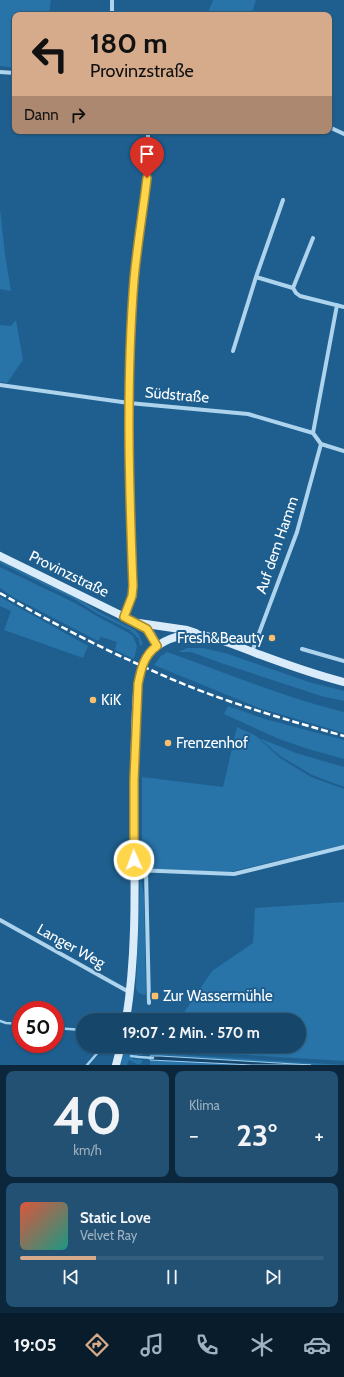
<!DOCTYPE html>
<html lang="de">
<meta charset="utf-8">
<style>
body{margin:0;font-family:Cabin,sans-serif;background:#235173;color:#f1f3f6;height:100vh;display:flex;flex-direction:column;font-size:15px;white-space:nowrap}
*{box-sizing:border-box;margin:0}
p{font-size:13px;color:#9eb2c1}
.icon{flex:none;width:22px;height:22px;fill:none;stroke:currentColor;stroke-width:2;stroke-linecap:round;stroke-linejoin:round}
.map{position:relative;height:1065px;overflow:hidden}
.details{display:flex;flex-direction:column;gap:6px;padding:6px;background:#0c273b;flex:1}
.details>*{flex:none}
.banner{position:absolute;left:12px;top:12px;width:320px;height:122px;border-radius:8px;box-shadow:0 1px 3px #0004,0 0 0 1px #355f7e;background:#d6ab8b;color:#111;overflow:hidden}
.speed{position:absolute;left:12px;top:1001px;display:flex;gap:8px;font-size:20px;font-weight:700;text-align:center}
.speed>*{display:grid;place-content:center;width:52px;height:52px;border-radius:50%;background:#16476b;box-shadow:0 1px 3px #0004,0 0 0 1px #355f7e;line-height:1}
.speed .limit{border:6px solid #d22;background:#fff;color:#111}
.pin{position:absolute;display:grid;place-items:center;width:34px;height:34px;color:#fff;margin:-41px -17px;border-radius:50% 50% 50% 0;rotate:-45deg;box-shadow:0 0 4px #0007}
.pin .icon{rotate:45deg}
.me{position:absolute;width:44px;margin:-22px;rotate:358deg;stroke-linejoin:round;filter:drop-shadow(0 0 3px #0008)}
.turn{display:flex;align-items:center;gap:14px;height:84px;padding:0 12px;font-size:18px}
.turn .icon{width:52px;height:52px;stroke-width:2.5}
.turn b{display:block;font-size:28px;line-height:34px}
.then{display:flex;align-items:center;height:38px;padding:0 12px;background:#0003;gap:8px;font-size:15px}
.big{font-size:30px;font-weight:700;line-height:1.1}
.details .card{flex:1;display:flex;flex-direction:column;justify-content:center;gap:6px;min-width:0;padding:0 14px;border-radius:8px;background:#235173}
.details .dial{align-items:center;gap:0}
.dial b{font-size:52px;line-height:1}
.song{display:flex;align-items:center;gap:12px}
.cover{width:48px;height:48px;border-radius:6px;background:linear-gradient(135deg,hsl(10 70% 55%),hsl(170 70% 35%))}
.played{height:4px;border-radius:2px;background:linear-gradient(90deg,#d6ab8b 25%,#355f7e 25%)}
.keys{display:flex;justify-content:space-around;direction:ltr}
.heat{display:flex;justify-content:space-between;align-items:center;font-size:22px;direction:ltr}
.details .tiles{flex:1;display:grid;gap:6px;grid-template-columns:1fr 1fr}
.card:last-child{grid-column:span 2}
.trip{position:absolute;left:76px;top:1013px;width:230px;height:40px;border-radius:20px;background:#16476b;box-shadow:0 1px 3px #0004,0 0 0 1px #355f7e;font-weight:700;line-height:40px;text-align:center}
.tab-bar{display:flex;height:64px;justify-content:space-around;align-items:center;background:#091c2b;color:#9eb2c1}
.tab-bar .icon{width:28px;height:28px}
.tab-bar .current{color:#d6ab8b}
.tab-bar b{font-size:18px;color:#f1f3f6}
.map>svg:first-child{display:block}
</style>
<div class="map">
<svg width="344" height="1065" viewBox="0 0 344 1065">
<rect width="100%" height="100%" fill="#1e5f8f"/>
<path fill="#2873a7" d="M0,0H51L49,15H15V68L0,66Z
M213,0H256L251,15H207Z
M0,209L5,254L11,291L0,289Z
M16,320L23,360L7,383L0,382V325L11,326Z
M0,561L79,599L99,612L135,630L139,635L143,644L140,646L139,639L130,630L98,614L74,599L0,563Z
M0,567L75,603L95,615L127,632L133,636L137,646L134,659L115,650L117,642L101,637L98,641L13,597L0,588Z
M0,597L88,646L83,658L4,630L11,611L0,606Z
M187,648H203L228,654L309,682L344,691V701L321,696L221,663L191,652H178Z
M167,652C226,673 283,697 344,712V733L259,708L154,665L161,656Z
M228,706L265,719L344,740V759L308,749L279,739L224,714Z
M237,727L256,736L280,758L311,777L344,789V845L230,872L151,869L145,863L142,857V777L223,787Z
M259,738L296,753L344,767V787L312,775L280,756Z
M140,881H141L144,895L146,992L145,995C139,994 136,992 136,986Z
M344,902V1061L198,1052L165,1048L161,1046H299V1020H179L212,971L253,943L255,908Z
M125,1046H142V1056L132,1054L131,1056L133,1059L142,1060V1062L139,1065L129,1060L127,1065H121Z
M150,1053L344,1065H311L150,1056Z
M150,1060L252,1065H150Z"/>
<path fill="#15476e" stroke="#a1cfee" d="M150,1056H160L311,1065H252L150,1060Z"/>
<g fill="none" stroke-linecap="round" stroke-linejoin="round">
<path stroke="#a1cfee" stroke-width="2.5" d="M0,1021L6,1023L21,1024
M55,1028L83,1030
M131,1056L139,1057L153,1058
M87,1065L100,1050L101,1046"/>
<path stroke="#add3ed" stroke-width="4" d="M112,0V15
M0,72L15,73
M329,127L344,134
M256,277L293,288L296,293L300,296L344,307
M293,288L313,238
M233,351L256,277L283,200
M0,385L129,403L248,414L313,433L321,444L344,451
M313,433L337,305
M124,616L132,591L129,448L131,333L136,256L148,173V131
M302,649L344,661
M252,652L297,532L321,444
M135,870L234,874L344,847
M146,871L149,1003
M0,920L129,992"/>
<path stroke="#daecfa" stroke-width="8" d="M0,556L141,625L151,634L157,645
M139,623L187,630L196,633
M126,1020C141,927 131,833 135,739C136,719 135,682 143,665C150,647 167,638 185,635C211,632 237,647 261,655C288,665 316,675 344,682
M116,1065L121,1046"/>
<path stroke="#fff" stroke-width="2.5" stroke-dasharray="7 3" stroke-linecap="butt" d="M0,593C38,615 78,636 118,655C144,667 170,679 196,689C245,708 294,722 344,736"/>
</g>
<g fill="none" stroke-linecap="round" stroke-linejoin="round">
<g stroke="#a68a30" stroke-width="10">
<path id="route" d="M134,860V780L138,684C141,669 144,655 157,646L147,629L124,617L132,596L133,586C129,485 126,382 134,280C137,246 143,212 147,178"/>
</g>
<use href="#route" stroke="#ffd54a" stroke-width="7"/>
</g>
<g fill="#fbbf6d" stroke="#1e5f8f" stroke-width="1.5">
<circle cx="272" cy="638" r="4"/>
<circle cx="93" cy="700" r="4"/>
<circle cx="168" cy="743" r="4"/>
<rect x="151" y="992" width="8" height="8" rx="2"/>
</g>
<g text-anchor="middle" stroke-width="4" stroke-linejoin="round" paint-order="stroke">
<g font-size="15" fill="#fff" stroke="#1e5f8f">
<text transform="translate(177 395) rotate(5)" y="5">Südstraße</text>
<text transform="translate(277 545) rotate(-71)" y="5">Auf dem Hamm</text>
<text transform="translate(69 574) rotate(26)" y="5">Provinzstraße</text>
<text transform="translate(71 946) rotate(29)" y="5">Langer Weg</text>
</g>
<g font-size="15" fill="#fff" stroke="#1e5f8f" text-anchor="start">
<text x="264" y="643" text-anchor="end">Fresh&amp;Beauty</text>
<text x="101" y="705">KiK</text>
<text x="176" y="748">Frenzenhof</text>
<text x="163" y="1001">Zur Wassermühle</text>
</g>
</g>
</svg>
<div class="speed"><div class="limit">50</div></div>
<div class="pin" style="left:147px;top:178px;background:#d93025"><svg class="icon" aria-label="arrive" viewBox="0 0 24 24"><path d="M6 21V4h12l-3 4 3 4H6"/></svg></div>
<svg class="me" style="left:134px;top:860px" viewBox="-20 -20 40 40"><circle r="17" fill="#ffd54a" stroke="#fff" stroke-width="3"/><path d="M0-11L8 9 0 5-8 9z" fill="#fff"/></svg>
<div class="trip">19:07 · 2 Min. · 570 m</div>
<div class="banner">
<div class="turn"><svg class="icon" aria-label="left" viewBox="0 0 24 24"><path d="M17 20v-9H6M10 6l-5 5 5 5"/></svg><div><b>180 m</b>Provinzstraße</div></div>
<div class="then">Dann<svg class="icon" aria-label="right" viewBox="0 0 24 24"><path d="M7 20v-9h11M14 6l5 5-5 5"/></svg></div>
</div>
</div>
<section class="details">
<div class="tiles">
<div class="card dial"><b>40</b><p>km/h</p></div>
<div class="card"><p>Klima</p>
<div class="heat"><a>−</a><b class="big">23°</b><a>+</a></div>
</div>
<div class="card">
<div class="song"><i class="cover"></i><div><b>Static Love</b><p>Velvet Ray</p></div></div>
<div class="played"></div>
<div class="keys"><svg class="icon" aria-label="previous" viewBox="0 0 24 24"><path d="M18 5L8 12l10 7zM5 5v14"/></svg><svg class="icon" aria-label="pause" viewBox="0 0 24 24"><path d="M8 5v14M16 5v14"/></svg><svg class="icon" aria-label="next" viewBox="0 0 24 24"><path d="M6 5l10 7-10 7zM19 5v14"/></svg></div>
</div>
</div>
</section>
<nav class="tab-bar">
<b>19:05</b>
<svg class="icon current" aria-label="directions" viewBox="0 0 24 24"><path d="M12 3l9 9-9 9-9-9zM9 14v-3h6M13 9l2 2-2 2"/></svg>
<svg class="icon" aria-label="music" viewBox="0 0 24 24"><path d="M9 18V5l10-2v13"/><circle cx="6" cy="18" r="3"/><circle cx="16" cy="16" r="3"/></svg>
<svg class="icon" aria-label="phone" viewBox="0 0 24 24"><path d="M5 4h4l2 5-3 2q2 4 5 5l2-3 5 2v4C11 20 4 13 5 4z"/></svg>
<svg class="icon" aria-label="climate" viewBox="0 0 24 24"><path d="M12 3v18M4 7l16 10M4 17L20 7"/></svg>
<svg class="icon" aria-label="car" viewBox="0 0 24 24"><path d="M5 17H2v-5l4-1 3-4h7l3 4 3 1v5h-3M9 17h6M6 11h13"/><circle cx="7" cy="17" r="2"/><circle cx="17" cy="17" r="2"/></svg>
</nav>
